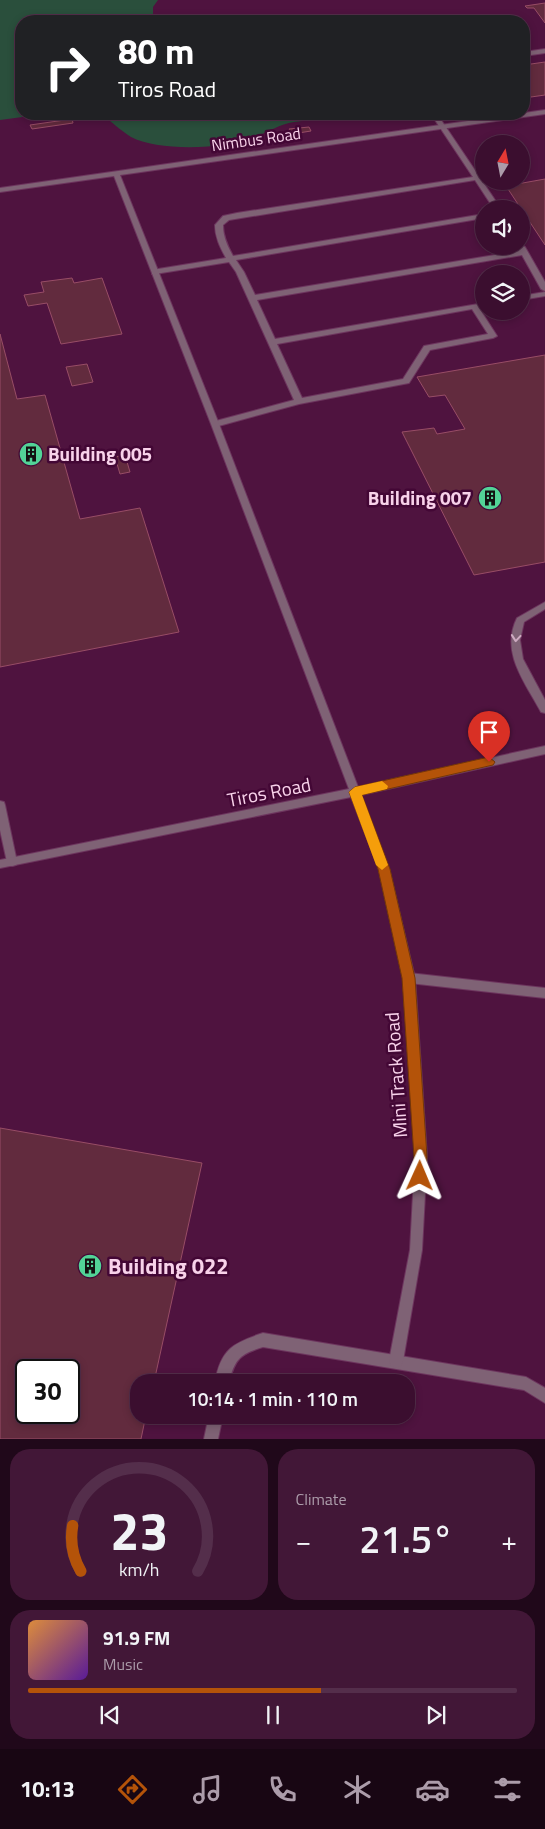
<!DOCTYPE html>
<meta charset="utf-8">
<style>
body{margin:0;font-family:"Titillium Web",sans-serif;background:#421737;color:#f1f3f6;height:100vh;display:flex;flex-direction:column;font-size:19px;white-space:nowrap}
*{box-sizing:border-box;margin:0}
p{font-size:16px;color:#ac9caa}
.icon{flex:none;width:28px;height:28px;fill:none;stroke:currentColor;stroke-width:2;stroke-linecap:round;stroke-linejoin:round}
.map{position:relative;height:1439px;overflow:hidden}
.panel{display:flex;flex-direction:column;gap:10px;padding:10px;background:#20081a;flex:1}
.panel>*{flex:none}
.hud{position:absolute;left:15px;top:15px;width:515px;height:105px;border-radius:20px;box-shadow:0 2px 8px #0003,0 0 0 1px #542e4b;background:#202124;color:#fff;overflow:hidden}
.needle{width:32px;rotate:10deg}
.controls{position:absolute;left:475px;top:135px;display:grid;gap:10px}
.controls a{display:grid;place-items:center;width:55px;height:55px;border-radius:50%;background:#3b0e2f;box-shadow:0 2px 8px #0003,0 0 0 1px #542e4b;font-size:25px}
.speed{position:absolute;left:15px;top:1359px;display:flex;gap:10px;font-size:25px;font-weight:700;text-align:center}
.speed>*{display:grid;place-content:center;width:65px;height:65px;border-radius:50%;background:#3b0e2f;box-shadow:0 2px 8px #0003,0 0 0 1px #542e4b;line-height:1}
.speed .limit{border:2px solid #111;border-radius:8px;background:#fff;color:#111}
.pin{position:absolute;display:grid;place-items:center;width:42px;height:42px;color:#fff;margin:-51px -21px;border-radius:50% 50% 50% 0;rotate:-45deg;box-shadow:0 0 5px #0007}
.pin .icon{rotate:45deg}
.me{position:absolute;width:55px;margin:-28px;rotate:1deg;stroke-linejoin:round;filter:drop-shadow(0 0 4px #0008)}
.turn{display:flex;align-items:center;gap:18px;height:105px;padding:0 20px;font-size:22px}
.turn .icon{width:65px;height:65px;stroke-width:2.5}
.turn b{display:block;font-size:35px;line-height:42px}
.big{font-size:38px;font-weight:600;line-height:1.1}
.panel .card{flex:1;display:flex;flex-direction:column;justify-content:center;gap:8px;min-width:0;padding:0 18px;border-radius:20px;background:#421737}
.panel .dial{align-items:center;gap:0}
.dial svg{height:130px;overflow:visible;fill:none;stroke:#542e4b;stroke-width:7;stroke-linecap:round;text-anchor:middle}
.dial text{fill:#f1f3f6;stroke:none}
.song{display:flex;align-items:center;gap:15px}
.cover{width:60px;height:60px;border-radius:8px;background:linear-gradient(135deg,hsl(30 70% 55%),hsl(270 70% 35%))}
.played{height:5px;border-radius:2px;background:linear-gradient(90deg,#b45309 60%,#542e4b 60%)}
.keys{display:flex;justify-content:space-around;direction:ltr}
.heat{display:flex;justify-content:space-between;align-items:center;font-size:28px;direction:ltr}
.panel .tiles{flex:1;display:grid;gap:10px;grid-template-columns:1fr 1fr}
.card:last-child{grid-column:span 2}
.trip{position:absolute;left:130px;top:1374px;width:285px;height:50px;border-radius:20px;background:#3b0e2f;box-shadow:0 2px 8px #0003,0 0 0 1px #542e4b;font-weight:600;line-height:50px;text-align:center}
.menu{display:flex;height:80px;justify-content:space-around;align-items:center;background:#180613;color:#ac9caa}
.menu .icon{width:35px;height:35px}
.menu .current{color:#b45309}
.menu b{font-size:22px;color:#f1f3f6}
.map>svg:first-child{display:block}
</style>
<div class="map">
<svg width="545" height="1439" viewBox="0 0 545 1439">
<rect width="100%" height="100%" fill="#4f133f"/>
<path fill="#2a4f3c" d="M0,0H158L153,7V16L162,21H21V114H45L0,120Z
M397,15L415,17L424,21H345L357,17Z
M101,114H398L394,116C361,119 327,117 294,122C280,124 268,132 255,137C227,149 159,152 131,137C121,131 111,121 101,114Z"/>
<path fill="#622b3e" stroke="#984d66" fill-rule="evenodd" d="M545,3V23L534,8H527L525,6Z
M545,62V95L531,97L524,87V65Z
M72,119L73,123L32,129L30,125Z
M309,127L311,131L292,134L289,129Z
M545,179V245L506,186Z
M72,278L74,283L102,278L122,334L61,344L47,303L28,306L24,295L44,292L41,282Z
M0,334L17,399L45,395L80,519L140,508L179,632L0,667Z
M545,355V562L474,575L402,432L434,428L437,434L465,429L445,395L429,397L417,377Z
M87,364L93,382L72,386L66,367Z
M125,455L130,472L120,474L115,457Z
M0,1128L202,1163L154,1382H139V1415H146L141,1439H0ZM26,1370H69V1412H26Z"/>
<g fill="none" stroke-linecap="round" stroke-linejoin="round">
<g stroke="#6d355e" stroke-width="2">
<path id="lane" d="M545,49V53L524,56V52Z
M431,114H437L501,209H494L475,180L229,220L223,225C223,237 228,247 233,256L484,214V218L236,260L244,272L255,295L519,251L517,247L521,246V245L525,247L545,282V291L541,289L522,255L257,300L275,339L484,303V307L479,308L497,336L493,338L430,350L409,383L299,404L215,427L212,426V422L294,400L236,272L229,262L155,274H152V270L226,258C220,247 215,237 215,225L223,216L237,213L473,177ZM472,309L488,334L424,346L403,379L302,398L277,344Z
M545,292V296L521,300V296Z
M545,602V609L524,622L520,640L523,659L545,700V713L541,712C525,682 500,652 517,618Z
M0,801L4,802L5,805L17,862L16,865L12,866L8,865L7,862L0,830Z
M409,973L545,988V998L409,983L405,981L403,978L405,975Z
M263,1333L526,1377L545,1388V1403L524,1390L263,1347C240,1354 235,1359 229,1382H215C221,1349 233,1343 263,1333Z
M209,1415H223L218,1439H204Z"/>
</g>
<g stroke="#6d355e" stroke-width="2">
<path id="street" d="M545,110V114L120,175L219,424L358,787L545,746V754L361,795L389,869L415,978L427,1157L422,1250L403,1361L401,1366L396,1368L391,1366L389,1361L410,1250L415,1157L403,978L379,869L351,797L0,868V860L349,789L211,424L114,176L0,192V188Z"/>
</g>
<use href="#lane" fill="#7f6275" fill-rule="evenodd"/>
<use href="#street" fill="#7f6275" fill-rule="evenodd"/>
</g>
<defs><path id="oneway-chevron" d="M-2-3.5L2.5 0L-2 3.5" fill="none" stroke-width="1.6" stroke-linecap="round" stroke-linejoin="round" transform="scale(1.25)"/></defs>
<use stroke="#ceabc1" href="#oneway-chevron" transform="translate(516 638) rotate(95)"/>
<path fill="#b45309" stroke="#753606" d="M489,757L495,762L493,765L362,795L390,869L415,978L427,1157L425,1180L420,1182L415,1180L413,1176L414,1157L402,978L378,869L349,792L355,787Z"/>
<path fill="#f59e0b" d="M382,781L388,786L387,789L362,795L388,865L382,870L376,865L349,792L355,787Z"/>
<defs>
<g id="building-disc" transform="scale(1.25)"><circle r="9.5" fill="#52d397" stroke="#430735"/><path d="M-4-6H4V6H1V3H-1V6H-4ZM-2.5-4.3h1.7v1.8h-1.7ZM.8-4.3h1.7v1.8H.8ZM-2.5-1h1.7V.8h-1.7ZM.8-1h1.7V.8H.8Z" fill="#111"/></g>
</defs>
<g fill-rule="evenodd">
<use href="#building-disc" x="31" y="454"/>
<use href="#building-disc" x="490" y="498"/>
<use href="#building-disc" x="90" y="1266"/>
</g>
<g text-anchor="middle" stroke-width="5" stroke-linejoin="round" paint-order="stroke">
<g font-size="16" fill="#f8d2ea" stroke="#430735">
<text transform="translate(256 139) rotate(-8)" y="6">Nimbus Road</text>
</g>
<g font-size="19" font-weight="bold" fill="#f8d2ea" stroke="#430735" text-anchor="start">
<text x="48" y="461">Building 005</text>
<text x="472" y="505" text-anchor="end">Building 007</text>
</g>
<g font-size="19" fill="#f8d2ea" stroke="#430735">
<text transform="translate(269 792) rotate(-11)" y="7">Tiros Road</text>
<text transform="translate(396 1075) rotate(-94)" y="7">Mini Track Road</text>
</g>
<g font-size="22" font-weight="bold" fill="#f8d2ea" stroke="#430735" text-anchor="start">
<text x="108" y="1274">Building 022</text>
</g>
</g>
</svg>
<div class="controls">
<a><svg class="needle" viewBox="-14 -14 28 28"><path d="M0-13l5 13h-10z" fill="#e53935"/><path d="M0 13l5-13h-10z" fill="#ac9caa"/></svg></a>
<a><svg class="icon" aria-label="sound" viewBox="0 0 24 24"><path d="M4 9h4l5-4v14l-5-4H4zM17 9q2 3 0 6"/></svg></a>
<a><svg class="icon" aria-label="layers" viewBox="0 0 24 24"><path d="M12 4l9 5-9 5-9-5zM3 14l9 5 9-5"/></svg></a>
</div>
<div class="speed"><div class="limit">30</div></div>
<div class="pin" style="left:489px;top:762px;background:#d93025"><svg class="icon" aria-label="arrive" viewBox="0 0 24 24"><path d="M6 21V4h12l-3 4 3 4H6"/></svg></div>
<svg class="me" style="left:420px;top:1176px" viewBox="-20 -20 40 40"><path d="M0-17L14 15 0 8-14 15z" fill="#b45309" stroke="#fff" stroke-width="4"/></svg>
<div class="trip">10:14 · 1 min · 110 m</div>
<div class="hud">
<div class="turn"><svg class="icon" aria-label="right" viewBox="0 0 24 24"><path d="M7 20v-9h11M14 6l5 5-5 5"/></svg><div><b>80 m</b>Tiros Road</div></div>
</div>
</div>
<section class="panel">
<div class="tiles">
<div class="card dial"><svg viewBox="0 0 100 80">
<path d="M14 69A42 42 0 1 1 86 69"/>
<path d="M14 69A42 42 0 0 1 9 41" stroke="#b45309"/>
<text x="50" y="56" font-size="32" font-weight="700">23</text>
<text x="50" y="72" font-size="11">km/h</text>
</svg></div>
<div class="card"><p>Climate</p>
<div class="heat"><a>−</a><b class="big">21.5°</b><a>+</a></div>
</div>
<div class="card">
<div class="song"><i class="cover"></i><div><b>91.9 FM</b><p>Music</p></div></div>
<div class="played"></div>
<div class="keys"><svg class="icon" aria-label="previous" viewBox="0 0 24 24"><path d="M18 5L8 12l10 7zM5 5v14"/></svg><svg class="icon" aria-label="pause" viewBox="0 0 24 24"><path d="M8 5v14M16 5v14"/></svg><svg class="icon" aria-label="next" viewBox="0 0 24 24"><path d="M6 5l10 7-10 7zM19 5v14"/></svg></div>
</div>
</div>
</section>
<nav class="menu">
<b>10:13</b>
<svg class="icon current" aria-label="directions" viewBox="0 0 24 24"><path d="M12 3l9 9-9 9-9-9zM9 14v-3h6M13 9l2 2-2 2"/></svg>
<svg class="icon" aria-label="music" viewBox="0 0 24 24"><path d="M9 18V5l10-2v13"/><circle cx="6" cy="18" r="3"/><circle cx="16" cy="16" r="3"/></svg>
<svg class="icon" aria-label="phone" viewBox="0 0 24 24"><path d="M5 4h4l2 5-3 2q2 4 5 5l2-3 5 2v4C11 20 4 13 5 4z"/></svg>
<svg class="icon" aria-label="climate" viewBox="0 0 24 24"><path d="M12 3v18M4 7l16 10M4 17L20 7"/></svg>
<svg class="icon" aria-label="car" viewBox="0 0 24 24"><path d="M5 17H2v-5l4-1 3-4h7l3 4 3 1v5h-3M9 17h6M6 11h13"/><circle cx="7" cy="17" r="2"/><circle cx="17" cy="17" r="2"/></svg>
<svg class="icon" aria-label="filters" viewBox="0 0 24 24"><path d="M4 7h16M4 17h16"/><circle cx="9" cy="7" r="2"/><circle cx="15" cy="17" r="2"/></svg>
</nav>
